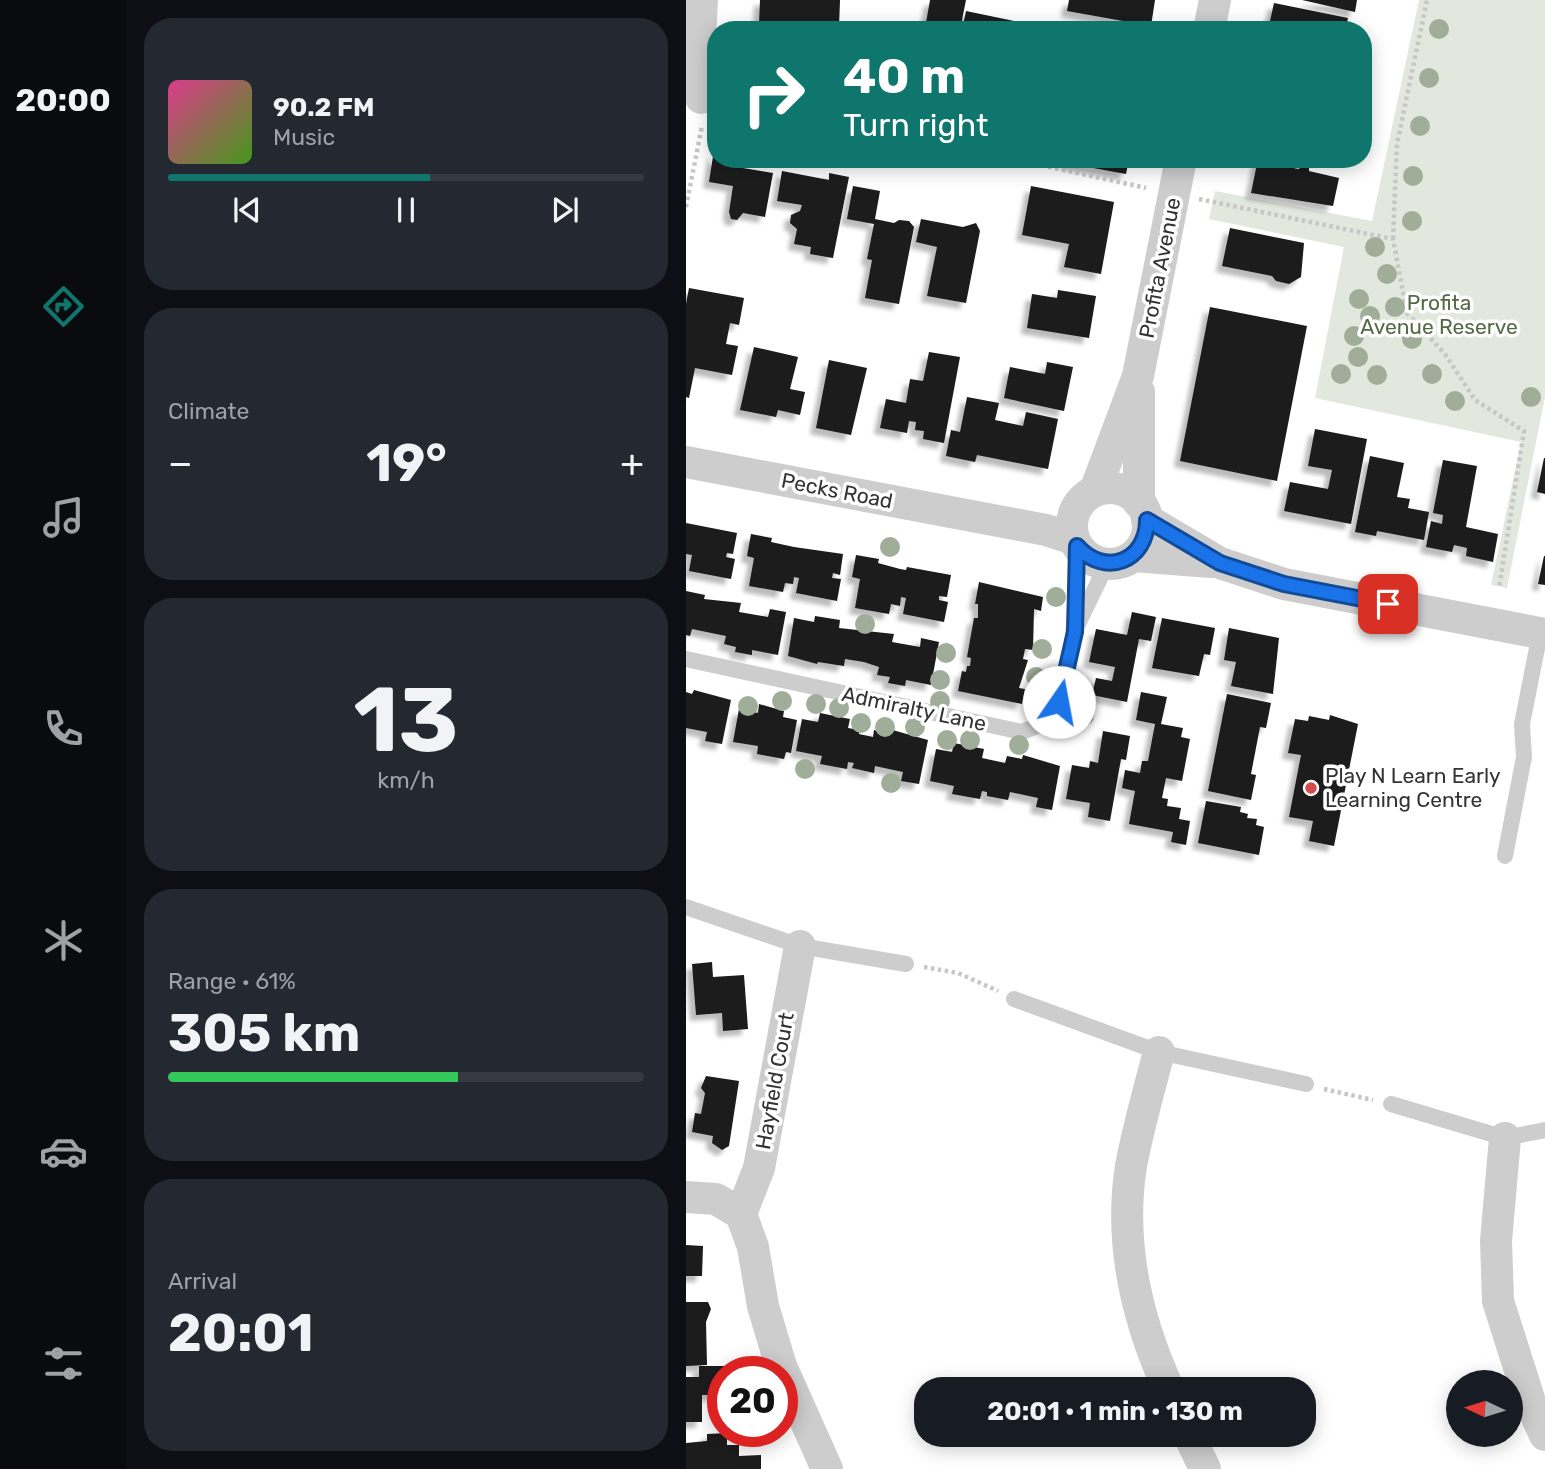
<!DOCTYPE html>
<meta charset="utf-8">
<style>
body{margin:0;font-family:Rubik,sans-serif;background:#242831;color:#f1f3f6;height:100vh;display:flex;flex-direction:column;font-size:26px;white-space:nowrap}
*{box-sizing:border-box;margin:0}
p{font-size:23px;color:#9ea1a6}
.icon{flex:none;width:38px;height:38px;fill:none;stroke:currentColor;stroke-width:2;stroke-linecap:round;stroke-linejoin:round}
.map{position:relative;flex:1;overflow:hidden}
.drawer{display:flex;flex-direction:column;gap:18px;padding:18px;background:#0d0f14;width:560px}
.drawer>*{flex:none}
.guide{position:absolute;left:21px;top:21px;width:665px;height:147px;border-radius:28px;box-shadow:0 4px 18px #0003;background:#0f766e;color:#fff;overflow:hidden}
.needle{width:46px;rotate:274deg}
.controls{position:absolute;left:760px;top:1370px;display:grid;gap:14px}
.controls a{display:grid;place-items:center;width:77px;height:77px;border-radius:50%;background:#171b24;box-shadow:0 4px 18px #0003;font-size:35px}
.speed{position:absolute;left:21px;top:1356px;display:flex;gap:14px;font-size:35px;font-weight:700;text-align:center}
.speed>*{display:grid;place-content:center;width:91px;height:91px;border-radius:50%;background:#171b24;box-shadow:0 4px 18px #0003;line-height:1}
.speed .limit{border:10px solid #d22;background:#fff;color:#111}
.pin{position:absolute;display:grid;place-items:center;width:60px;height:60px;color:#fff;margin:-30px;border-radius:14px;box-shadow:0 4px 10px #0006}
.me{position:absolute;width:77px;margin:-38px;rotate:12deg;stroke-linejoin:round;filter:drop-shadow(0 0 5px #0008)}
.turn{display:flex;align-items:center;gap:24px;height:147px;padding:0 21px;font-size:32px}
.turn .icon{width:91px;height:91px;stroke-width:2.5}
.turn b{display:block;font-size:49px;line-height:60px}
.big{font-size:52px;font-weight:700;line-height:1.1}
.drawer .widget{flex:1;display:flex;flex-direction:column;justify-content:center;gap:10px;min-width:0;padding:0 24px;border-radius:28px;background:#242831}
.drawer .dial{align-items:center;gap:0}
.dial b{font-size:91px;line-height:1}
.song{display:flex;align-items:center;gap:21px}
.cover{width:84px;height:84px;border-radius:10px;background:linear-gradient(135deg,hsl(330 70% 55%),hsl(100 70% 35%))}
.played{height:7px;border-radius:4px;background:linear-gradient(90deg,#0f766e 55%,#363941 55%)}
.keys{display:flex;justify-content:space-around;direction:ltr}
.heat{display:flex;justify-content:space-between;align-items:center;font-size:38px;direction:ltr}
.charge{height:10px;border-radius:5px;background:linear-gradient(90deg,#34c759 61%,#363941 0)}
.trip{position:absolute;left:228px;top:1377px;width:402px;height:70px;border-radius:28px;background:#171b24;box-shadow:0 4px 18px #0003;font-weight:700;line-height:70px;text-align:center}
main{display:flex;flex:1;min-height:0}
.dock{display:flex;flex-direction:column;width:126px;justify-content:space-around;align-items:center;background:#090b0e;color:#9ea1a6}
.dock .icon{width:49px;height:49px}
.dock .current{color:#0f766e}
.dock b{font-size:32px;color:#f1f3f6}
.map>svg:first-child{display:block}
</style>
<main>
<nav class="dock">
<b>20:00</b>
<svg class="icon current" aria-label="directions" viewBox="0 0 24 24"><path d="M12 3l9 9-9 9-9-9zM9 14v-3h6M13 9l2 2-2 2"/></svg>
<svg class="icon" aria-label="music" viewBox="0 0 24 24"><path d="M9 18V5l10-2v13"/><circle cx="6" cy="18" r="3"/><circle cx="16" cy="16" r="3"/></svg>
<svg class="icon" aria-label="phone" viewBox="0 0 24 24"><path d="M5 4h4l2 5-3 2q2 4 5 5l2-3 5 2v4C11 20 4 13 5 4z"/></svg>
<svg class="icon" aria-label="climate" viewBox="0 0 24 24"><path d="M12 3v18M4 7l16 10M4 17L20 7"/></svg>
<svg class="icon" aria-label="car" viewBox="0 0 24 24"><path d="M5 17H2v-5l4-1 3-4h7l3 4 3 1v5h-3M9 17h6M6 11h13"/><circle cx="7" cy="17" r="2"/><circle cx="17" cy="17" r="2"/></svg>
<svg class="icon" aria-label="filters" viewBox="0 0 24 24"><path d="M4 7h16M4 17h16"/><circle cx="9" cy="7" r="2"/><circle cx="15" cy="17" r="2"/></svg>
</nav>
<section class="drawer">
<div class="widget">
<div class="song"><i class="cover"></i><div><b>90.2 FM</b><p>Music</p></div></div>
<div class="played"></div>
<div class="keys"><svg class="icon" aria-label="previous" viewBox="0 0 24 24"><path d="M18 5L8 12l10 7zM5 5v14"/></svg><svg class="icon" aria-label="pause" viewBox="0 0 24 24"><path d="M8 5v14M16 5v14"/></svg><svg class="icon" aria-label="next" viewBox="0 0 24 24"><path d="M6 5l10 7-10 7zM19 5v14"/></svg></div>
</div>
<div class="widget"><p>Climate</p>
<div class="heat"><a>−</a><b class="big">19°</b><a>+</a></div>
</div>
<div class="widget dial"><b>13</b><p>km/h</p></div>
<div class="widget"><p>Range · 61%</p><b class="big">305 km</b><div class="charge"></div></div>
<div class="widget"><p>Arrival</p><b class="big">20:01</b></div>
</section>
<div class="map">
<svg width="859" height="1469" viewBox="0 0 859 1469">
<defs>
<filter id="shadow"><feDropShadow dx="-6" dy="6" stdDeviation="2" flood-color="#0004"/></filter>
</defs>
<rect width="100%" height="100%" fill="#fff"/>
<path fill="#e2e8dd" d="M733,0H859V397L821,588L805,585L835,442L629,398L658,247L523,219L529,191L686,221Z"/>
<path fill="#1a1a1a" filter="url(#shadow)" d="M74,0H154L153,28L73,24Z
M244,0H280L274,30H231L233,22L240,23Z
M383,0H469L465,26L381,11Z
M616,0H671L669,12Z
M588,3L662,18L659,30H590L584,21Z
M280,11L348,25L347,30H276Z
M392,22L430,28V30H390Z
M28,150L30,159H52L51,167L87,173L79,217L57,213L51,220L45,219L43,212L47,186L23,182Z
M381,159H443L440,174L380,163Z
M572,159H604L602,167L613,169L614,166L623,168V171L653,178L647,206L565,193Z
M96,171L143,180V173L163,177L147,258L124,254L125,247L108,244L111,229L104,223L105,215L114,211L116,205L91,201Z
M167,186L194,191L189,219L208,223L213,220L223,221L228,227L213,304L179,298L186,260L181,259L188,224L161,219Z
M345,186L428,202L415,274L378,267L383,244L336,235Z
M235,219L277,227L290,223L294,231L280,303L241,296L251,247L230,242Z
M544,228L618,243L615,277L603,284L590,281L586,276L536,266Z
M3,288L58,298L53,325L44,323L40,344L52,346L46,375L9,368L3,398L0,397V304Z
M372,290L410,296L403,338L341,328L346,294L371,298Z
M524,307L621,326L591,481L494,461Z
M68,347L112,357L104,389L119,392L114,415L92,410L90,417L54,410Z
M243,352L274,357L258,443L237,439L238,431L229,430L230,422L223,421L221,433L194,428L200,399L220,403L224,379L237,381Z
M143,360L181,368L165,435L130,428Z
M361,362L387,367L378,411L318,398L324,367L359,374Z
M281,397L313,403L309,420L337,426L340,412L372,419L362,469L291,455L289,462L260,456L265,430L274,432Z
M629,429L681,439L665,524L598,511L604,482L642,489L646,470L622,466Z
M684,456L718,463L711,497L724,499L722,508L743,512L738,540L691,531L690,536L669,532Z
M858,458H859V494L851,492Z
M757,460L791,466L780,527L812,534L807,562L780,556L781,548L768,545L766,552L740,547L745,521L756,524L757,515L747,513Z
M0,523L51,533L47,554L41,553L40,557L49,559L45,579L3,571L6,555L0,554Z
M65,534L86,538L85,542L108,547L157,554L154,575L147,573L146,578L155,579L151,601L110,593L113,578L108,577L107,584L99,583L97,592L63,586L68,558L61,556Z
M170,555L193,559L192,563L214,569L220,570L221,567L265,575L261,597L253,596V600L262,602L258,622L217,614L220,598L215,597L214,606L205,604L203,614L169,608L174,579L166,577Z
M858,556H859V585L852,584Z
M293,582L357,597L355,611L348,609L347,650L339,649L337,659L342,660L333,688L339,689L336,704L272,691L276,671L280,672L281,666H284L285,658L281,657L288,618H292V604H289Z
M0,591L19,595L18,599L55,603L53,612L82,617L84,609L100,612L92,655L66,650V655L49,652L50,647L38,644L40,636L6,629L4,636L0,635Z
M446,612L470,617L465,641L453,639L441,702L406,695L410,678L426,681L429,667L403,662L410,629L441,635Z
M129,616L154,620L153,628L208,634L206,642L234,647L235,638L253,642L245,685L220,680L219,686L202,683L204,677L191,675L193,667L178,662L159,659L158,666L132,662L131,664L102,656L108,618L128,622Z
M476,618L529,628L524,655L518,654L513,676L466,668Z
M543,628L593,638L587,694L545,686L550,662L538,660Z
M8,690L45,700L36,744L19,741L21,732L0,728V692L6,694Z
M455,692L481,697L475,724L497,728L495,737L504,739L496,781L480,778L476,798L482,799L481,806L495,808L493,819L504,821L500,845L485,842L487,832L443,824L449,791L436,788L439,770L454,773L456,761H462L469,724L450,720Z
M541,694L585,703L580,728L574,727L565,774L570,775L565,800L522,791Z
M73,704L98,711L97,717L111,720L105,753L100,752L98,759L71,754L72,746L47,742L53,709L72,713Z
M134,713L164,719L162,728L174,730L173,734L187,737L188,730L202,733L203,729L242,740L233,784L215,781L217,772L189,766L188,773L166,768L168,763L162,762L161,769L134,764L136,756L110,751L116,719L132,722Z
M644,715L672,724L648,846L623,841L627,821L603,817L615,755L602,753L609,719L622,721L623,716L643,720Z
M417,731L444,736L440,760L435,759L424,821L402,817L404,803L380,799L386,765L403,768L404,761L412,763Z
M268,743L298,749L296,758L319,763L321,756L336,759L337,755L374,766L366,810L350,807L352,798L324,792L322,800L301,796V792L296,791L294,799L266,794L268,786L244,781L250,749L266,752Z
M520,801L555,807L554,812L562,814L561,818L571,819L570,825L578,827L573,855L512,843Z
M26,962L27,977L58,975L62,1029L37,1031L36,1013L10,1015L6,964Z
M20,1076L53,1081L43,1146L36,1150L26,1143L27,1136L6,1132L9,1113L15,1114L19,1093L15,1088Z
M0,1245L17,1246L16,1276H0Z
M0,1302H22L25,1309L20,1322L21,1365L0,1366Z
M13,1366H44V1372H37V1395H16V1422H0V1377H13Z
M41,1433V1445H53V1456L75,1455V1469H0V1443L21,1441V1434Z"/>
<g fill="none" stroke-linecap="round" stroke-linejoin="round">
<path stroke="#c7c7c7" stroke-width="4.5" stroke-dasharray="3.5 3.5" stroke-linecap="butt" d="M328,159L460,188
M513,199L707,239L721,313L759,354L789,400L838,431L813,588
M0,207L16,126
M707,239L711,144L741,0
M238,967L272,973L312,991
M638,1089L687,1100"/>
<path stroke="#cdcdcd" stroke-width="16" d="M391,626L421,564
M0,659L336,732L364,721C390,667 390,605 391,546
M819,856L838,757L836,724L854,633
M0,907L114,946L220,964
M328,999L473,1052L620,1084
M705,1104L819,1138L859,1130"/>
<path stroke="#cdcdcd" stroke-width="32" d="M523,30L529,0
M15,98L12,80L16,0
M453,392V503
M0,462L360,530L388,539
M386 526a38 38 0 1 1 76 0a38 38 0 1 1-76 0Z
M409,491L452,376L495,159
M461,520L534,563L598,584L859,634
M447,556L525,562
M473,1052C463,1090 452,1128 445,1166C433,1242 451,1320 483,1390
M819,1138L810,1241L812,1301L845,1405L859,1435
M0,1197L30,1199L55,1214L67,1247L77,1306L95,1366L141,1469
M55,1214L73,1168L114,946
M503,1435L519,1469"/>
</g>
<g fill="#a0ad98">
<circle cx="753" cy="29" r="10"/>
<circle cx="743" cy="78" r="10"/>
<circle cx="734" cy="126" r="10"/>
<circle cx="727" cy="176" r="10"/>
<circle cx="726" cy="221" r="10"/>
<circle cx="689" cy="247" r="10"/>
<circle cx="701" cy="274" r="10"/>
<circle cx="673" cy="299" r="10"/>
<circle cx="709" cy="307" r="10"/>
<circle cx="684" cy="316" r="10"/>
<circle cx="668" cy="336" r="10"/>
<circle cx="726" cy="339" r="10"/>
<circle cx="672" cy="357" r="10"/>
<circle cx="655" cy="374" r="10"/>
<circle cx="746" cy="374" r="10"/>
<circle cx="691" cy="375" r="10"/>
<circle cx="845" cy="397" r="10"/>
<circle cx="769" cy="401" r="10"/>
<circle cx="204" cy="547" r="10"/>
<circle cx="370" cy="597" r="10"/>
<circle cx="179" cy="624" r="10"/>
<circle cx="356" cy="649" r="10"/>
<circle cx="260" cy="653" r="10"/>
<circle cx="350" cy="677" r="10"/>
<circle cx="254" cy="680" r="10"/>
<circle cx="348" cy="700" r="10"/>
<circle cx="96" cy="701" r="10"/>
<circle cx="254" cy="701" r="10"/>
<circle cx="130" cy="704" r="10"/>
<circle cx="62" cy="706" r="10"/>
<circle cx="153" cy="708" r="10"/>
<circle cx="398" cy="716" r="10"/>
<circle cx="175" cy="723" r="10"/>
<circle cx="199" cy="727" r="10"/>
<circle cx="229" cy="727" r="10"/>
<circle cx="261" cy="740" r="10"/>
<circle cx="284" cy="740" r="10"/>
<circle cx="333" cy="745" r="10"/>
<circle cx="119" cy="769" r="10"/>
<circle cx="205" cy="783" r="10"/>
</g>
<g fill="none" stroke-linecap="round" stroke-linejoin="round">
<g stroke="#114b97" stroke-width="18">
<path id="route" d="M373,702L389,632L391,546C419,578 461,561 461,520L534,563L598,584L702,604"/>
</g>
<use href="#route" stroke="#1a73e8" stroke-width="12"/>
</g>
<circle fill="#d44b4b" stroke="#fff" stroke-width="2.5" cx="625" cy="788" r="7"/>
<g text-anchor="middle" stroke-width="7" stroke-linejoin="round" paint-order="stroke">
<g font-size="21" fill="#333" stroke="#fff">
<text transform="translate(474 268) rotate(-79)" y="7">Profita Avenue</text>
<text transform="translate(151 491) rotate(11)" y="7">Pecks Road</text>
<text transform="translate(228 709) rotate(12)" y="7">Admiralty Lane</text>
<text transform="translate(89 1081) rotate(-80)" y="7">Hayfield Court</text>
</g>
<g font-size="21" fill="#536a44" stroke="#fff">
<text x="753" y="310">Profita<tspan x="753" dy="24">Avenue Reserve</tspan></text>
</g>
<g font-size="21" fill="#333" stroke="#fff" text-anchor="start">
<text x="639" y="783">Play N Learn Early<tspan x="639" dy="24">Learning Centre</tspan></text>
</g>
</g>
</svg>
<div class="controls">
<a><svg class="needle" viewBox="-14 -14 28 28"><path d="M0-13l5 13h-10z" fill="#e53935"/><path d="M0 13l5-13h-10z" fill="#9ea1a6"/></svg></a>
</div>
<div class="speed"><div class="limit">20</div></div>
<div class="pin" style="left:702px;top:604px;background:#d93025"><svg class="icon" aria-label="arrive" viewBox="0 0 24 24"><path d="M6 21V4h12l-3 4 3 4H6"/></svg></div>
<svg class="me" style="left:373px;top:702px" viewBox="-20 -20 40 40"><circle r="19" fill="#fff"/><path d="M0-13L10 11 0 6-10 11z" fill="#1a73e8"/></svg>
<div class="trip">20:01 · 1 min · 130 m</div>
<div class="guide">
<div class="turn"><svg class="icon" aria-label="right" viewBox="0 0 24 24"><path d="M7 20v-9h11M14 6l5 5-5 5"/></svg><div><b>40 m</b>Turn right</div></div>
</div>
</div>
</main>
